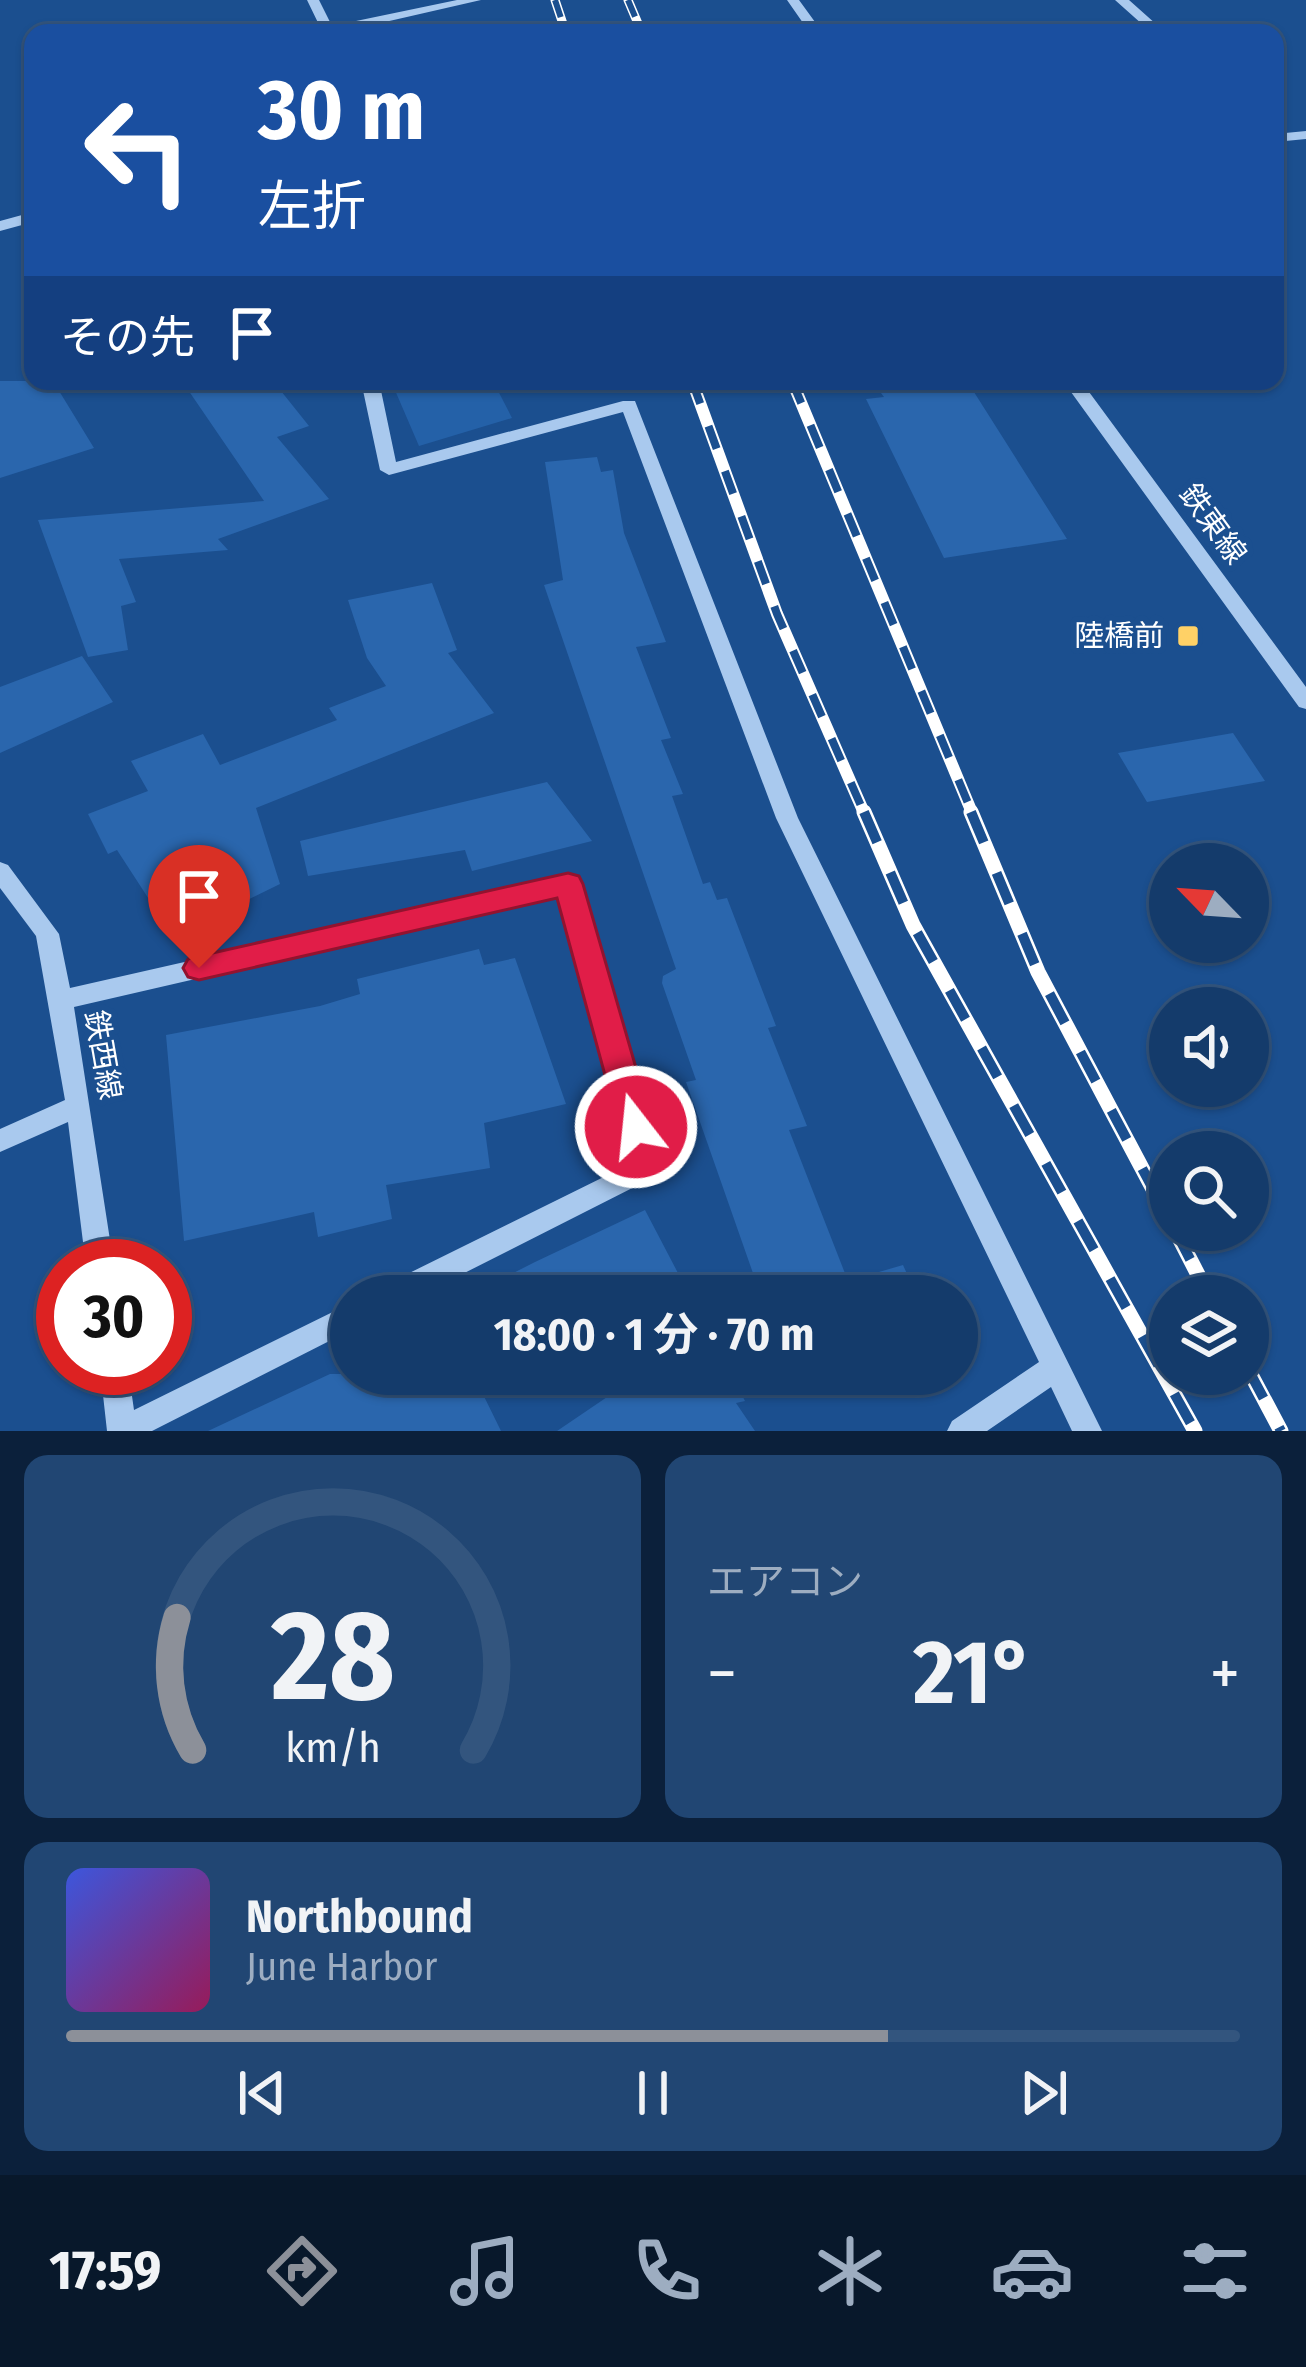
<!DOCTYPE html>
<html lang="ja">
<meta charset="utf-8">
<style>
body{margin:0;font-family:"Fira Sans Condensed","Noto Sans JP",sans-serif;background:#214673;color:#f1f3f6;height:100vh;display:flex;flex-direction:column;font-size:45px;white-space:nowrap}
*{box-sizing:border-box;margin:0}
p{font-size:39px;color:#9dadc1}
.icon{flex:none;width:66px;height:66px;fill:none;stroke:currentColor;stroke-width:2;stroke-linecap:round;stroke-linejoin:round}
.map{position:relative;height:1431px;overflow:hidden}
.side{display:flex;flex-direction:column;gap:24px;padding:24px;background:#0b203b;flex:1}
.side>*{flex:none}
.guide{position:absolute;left:24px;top:24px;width:1260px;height:366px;border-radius:24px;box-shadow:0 3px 9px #0004,0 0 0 3px #33557e;background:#1a4fa0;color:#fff;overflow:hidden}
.needle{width:78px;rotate:295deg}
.buttons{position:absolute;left:1149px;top:843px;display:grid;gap:24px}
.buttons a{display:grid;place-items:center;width:120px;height:120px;border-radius:50%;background:#143b6b;box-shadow:0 3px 9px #0004,0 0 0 3px #33557e;font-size:60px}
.speed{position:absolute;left:36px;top:1239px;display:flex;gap:24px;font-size:60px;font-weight:700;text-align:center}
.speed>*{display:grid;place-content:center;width:156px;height:156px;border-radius:50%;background:#143b6b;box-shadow:0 3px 9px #0004,0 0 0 3px #33557e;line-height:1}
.speed .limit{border:18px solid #d22;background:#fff;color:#111}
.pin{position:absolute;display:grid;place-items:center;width:102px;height:102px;color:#fff;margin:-123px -51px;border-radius:50% 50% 50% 0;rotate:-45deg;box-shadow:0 0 12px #0007}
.pin .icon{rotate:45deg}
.me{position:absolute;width:132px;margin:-66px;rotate:344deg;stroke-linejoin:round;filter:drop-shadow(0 0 9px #0008)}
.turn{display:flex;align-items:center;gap:42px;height:252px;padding:0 36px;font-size:54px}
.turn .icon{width:156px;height:156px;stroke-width:2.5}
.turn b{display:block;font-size:84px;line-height:102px}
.then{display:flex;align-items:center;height:114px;padding:0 36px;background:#0003;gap:24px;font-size:45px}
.big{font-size:90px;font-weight:700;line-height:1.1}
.side .widget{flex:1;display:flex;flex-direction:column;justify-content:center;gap:18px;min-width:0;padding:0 42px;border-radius:24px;background:#214673}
.side .dial{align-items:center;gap:0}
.dial svg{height:312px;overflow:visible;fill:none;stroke:#33557e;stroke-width:7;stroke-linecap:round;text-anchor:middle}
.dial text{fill:#f1f3f6;stroke:none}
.song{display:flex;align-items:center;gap:36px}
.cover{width:144px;height:144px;border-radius:18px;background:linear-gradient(135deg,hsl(230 70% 55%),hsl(330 70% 35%))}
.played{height:12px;border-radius:6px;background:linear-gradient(90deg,#8c9099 70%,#33557e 70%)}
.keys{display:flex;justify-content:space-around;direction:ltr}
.heat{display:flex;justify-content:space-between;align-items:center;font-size:66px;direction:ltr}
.side .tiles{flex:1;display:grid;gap:24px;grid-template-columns:1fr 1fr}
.widget:last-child{grid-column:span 2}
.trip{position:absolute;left:330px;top:1275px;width:648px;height:120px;border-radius:60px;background:#143b6b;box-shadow:0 3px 9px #0004,0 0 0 3px #33557e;font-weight:700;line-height:120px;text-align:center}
.tab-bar{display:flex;height:192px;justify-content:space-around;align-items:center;background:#08182b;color:#9dadc1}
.tab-bar .icon{width:84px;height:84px}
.tab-bar .active{color:#8c9099}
.tab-bar b{font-size:54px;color:#f1f3f6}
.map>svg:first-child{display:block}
</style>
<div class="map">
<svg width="1306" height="1431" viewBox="0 0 1306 1431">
<rect width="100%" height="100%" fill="#1b4f8f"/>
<path fill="#2461a8" d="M391,381H493L512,418L419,446Z"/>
<path fill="#2a66ad" d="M0,381H53L94,448L0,478Z
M182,381H273L309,426L277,437L329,499L218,539L228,550L119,559L136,602L121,606L128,650L88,657L38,520L264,501Z
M872,381H967L1067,539L944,558L866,399L884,397Z
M597,457L601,472L613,470L624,533L666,642L636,647L671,738L661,740L683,794L672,796L703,884L710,882L717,900L727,898L776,1026L768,1028L807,1126L789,1130L848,1281L903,1265L917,1296H761L686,1082L696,1080L662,983L663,976L676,969L544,585L563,580L545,462Z
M432,583L457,650L448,653L494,713L256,808L280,884L206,920L197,909L183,917L171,899L154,907L117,850L108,854L88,814L148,791L131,761L203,734L220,765L337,720L329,708L386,686L367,658L348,600Z
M82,656L113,702L0,753V687Z
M1233,733L1265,781L1147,802L1118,753Z
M547,782L592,841L472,871L465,850L308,876L300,841Z
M479,949L484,965L515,958L566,1104L484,1123L490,1168L386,1185L392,1219L318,1237L314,1212L184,1241L166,1035L320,1006L360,994L357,979Z
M645,1210L690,1296H468L535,1262Z
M330,1374H473L501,1431H208Z
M641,1374H731L745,1401L736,1403L755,1431H557Z"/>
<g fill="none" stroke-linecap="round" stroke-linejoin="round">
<path fill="#a9c9ee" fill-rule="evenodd" d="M307,0H319L332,26L457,0H481L337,33H323Z
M787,0H799L823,33H810Z
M1115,0H1129L1166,33H1152Z
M1306,131V139L1275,142V134Z
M33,212V222L0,231V221Z
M361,381H379L396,462L623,401H635L798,818L1102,1431H1072L1051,1387L987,1431H947L952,1421L1039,1362L776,818L623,412L389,475L380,470Z
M1063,381H1081L1306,687V709L1299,707Z
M0,862L8,865L59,934L70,988L568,875L576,878L660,1168L656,1176L419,1296H377L381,1287L632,1163L559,895L74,1007L114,1266H86L68,1122L0,1152V1129L65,1100L36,936L0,888Z
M351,1303V1330L152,1431H107L100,1368H128L134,1410Z"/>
<g stroke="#fff" stroke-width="9">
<path id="rail-far2" d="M555,0L566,33
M628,0L642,33"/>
</g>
<g stroke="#fff" stroke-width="12">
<path id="rail-far1" d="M692,381L777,614L865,815
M792,381L973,815"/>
</g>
<g stroke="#fff" stroke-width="15">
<path id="rail" d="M864,812L913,925L1195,1431
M971,812L1038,972L1170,1221
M1175,1230L1209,1296
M1248,1369L1281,1431"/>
</g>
<use href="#rail-far2" stroke="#1b4f8f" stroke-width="6" stroke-dasharray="18" stroke-linecap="butt"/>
<use href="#rail-far1" stroke="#1b4f8f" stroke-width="8" stroke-dasharray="24" stroke-linecap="butt"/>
<use href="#rail" stroke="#1b4f8f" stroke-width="10" stroke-dasharray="33" stroke-linecap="butt"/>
</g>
<path fill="#e11d48" stroke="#92132f" stroke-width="3" d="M568,873L579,876L583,884L653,1127L648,1138L636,1142L624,1138L619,1127L557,898L199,980L188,977L183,968L188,959L199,956Z"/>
<rect fill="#ffd166" stroke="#1b4f8f" stroke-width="4.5" x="1176" y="624" width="24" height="24" rx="6"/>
<g text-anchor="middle" stroke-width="12" stroke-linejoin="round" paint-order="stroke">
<g font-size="30" fill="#fff" stroke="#1b4f8f">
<text transform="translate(1213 524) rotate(54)" y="10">鉄東線</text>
<text transform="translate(103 1055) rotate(80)" y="10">鉄西線</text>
</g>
<g font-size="30" fill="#fff" stroke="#1b4f8f" text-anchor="end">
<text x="1164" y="646">陸橋前</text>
</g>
</g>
</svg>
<div class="buttons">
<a><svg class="needle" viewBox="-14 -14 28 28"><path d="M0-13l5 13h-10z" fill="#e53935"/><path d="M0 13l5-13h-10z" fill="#9dadc1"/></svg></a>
<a><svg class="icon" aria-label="sound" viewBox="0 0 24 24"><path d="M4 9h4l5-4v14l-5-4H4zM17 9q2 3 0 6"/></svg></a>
<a><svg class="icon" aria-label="search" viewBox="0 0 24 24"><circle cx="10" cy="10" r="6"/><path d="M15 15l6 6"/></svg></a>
<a><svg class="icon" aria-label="layers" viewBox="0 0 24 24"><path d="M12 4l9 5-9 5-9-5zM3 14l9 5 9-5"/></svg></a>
</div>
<div class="speed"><div class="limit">30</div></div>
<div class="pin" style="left:199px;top:968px;background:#d93025"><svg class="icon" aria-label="arrive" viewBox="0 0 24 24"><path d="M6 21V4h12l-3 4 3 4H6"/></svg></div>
<svg class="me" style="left:636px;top:1127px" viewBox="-20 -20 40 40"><circle r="17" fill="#e11d48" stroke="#fff" stroke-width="3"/><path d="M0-11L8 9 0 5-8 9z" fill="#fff"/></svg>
<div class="trip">18:00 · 1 分 · 70 m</div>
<div class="guide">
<div class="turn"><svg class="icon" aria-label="left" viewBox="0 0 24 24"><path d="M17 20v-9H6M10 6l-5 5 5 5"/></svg><div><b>30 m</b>左折</div></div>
<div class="then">その先<svg class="icon" aria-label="arrive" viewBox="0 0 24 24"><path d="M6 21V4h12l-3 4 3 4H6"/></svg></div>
</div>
</div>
<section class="side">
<div class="tiles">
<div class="widget dial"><svg viewBox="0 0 100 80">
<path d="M14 69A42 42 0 1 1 86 69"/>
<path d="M14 69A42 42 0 0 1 10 35" stroke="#8c9099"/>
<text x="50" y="56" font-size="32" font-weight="700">28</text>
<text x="50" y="72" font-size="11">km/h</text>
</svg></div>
<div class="widget"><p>エアコン</p>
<div class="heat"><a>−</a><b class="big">21°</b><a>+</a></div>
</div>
<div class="widget">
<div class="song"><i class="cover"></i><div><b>Northbound</b><p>June Harbor</p></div></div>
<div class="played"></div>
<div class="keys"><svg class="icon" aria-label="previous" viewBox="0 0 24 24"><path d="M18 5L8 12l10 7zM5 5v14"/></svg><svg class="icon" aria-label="pause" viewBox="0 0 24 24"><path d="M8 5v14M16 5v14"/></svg><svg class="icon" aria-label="next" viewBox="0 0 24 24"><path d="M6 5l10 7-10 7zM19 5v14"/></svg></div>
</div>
</div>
</section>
<nav class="tab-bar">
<b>17:59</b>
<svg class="icon active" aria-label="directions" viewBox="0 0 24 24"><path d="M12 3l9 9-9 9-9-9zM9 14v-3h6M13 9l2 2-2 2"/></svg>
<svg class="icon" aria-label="music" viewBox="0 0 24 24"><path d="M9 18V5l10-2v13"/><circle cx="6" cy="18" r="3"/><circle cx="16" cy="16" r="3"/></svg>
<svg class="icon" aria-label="phone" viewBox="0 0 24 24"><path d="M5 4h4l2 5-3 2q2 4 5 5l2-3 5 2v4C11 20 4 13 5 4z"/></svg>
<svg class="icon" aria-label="climate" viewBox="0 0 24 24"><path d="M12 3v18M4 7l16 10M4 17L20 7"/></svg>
<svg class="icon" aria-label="car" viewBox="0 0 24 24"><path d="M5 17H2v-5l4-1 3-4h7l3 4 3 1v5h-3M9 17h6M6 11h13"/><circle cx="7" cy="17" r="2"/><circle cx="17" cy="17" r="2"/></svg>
<svg class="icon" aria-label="filters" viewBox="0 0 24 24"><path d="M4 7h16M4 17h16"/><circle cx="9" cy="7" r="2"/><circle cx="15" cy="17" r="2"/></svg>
</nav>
